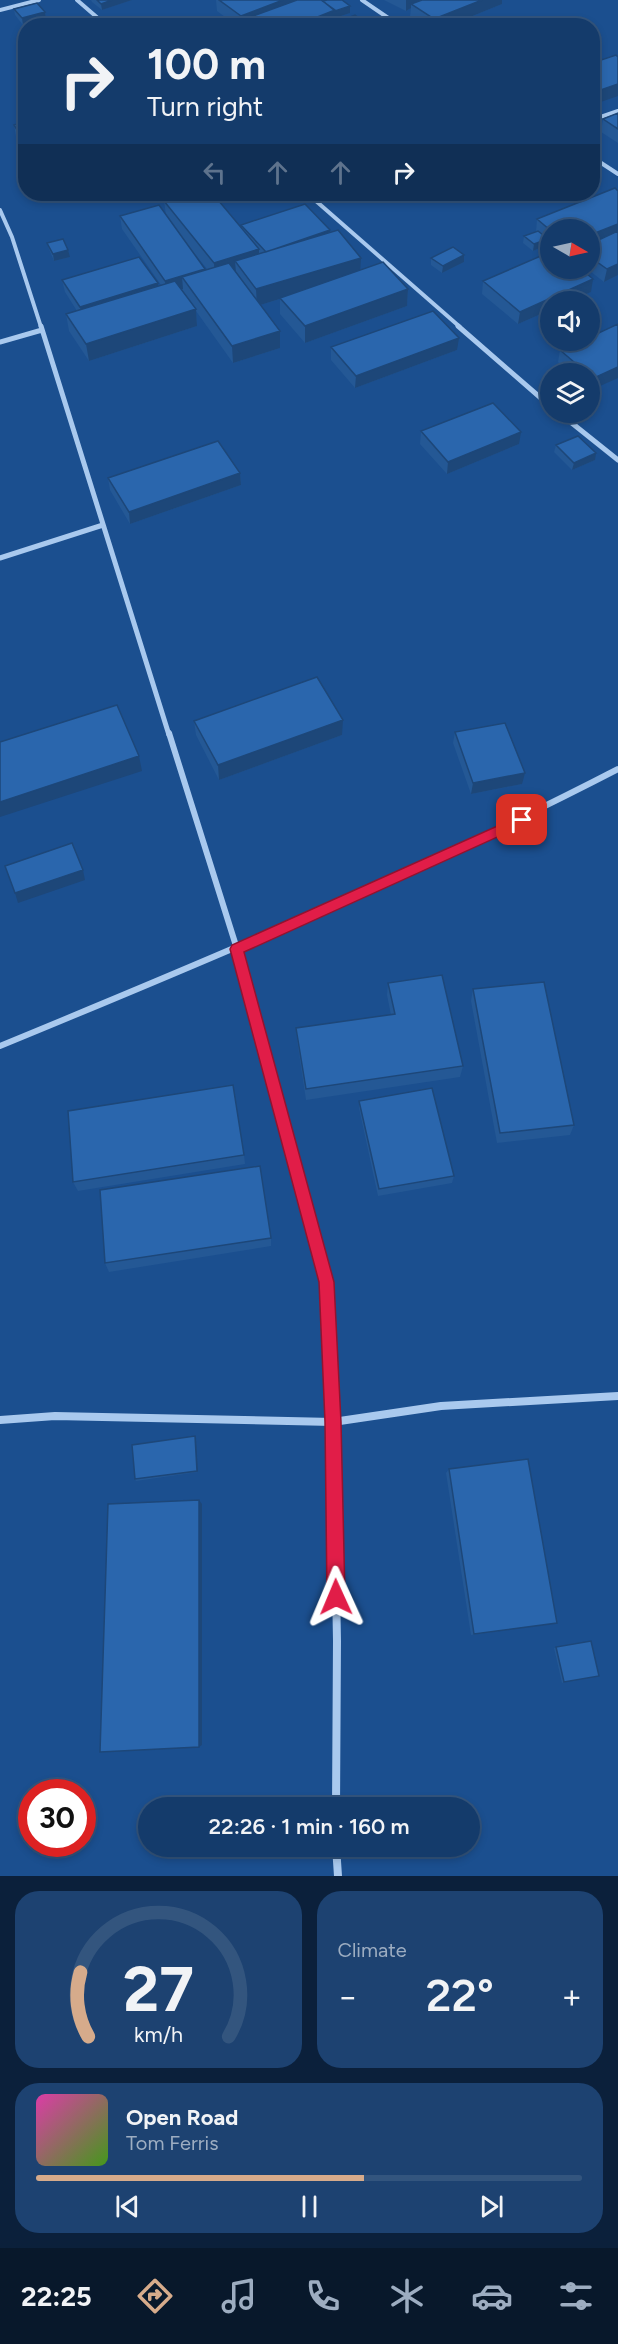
<!DOCTYPE html>
<meta charset="utf-8">
<style>
body{margin:0;font-family:Figtree,sans-serif;background:#1d4271;color:#f1f3f6;height:100vh;display:flex;flex-direction:column;font-size:22px;white-space:nowrap}
*{box-sizing:border-box;margin:0}
p{font-size:20px;color:#9dadc1}
.icon{flex:none;width:33px;height:33px;fill:none;stroke:currentColor;stroke-width:2;stroke-linecap:round;stroke-linejoin:round}
.map{position:relative;height:1876px;overflow:hidden}
.panel{display:flex;flex-direction:column;gap:15px;padding:15px;background:#0b203b;flex:1}
.panel>*{flex:none}
.guide{position:absolute;left:18px;top:18px;width:582px;height:183px;border-radius:24px;box-shadow:0 3px 9px #0003,0 0 0 2px #33557e;background:#143b6b;color:#f1f3f6;overflow:hidden}
.needle{width:39px;rotate:99deg}
.controls{position:absolute;left:540px;top:219px;display:grid;gap:12px}
.controls a{display:grid;place-items:center;width:60px;height:60px;border-radius:50%;background:#143b6b;box-shadow:0 3px 9px #0003,0 0 0 2px #33557e;font-size:30px}
.speed{position:absolute;left:18px;top:1779px;display:flex;gap:12px;font-size:30px;font-weight:700;text-align:center}
.speed>*{display:grid;place-content:center;width:78px;height:78px;border-radius:50%;background:#143b6b;box-shadow:0 3px 9px #0003,0 0 0 2px #33557e;line-height:1}
.speed .limit{border:9px solid #d22;background:#fff;color:#111}
.pin{position:absolute;display:grid;place-items:center;width:51px;height:51px;color:#fff;margin:-26px;border-radius:12px;box-shadow:0 3px 9px #0006}
.me{position:absolute;width:66px;margin:-33px;rotate:359deg;stroke-linejoin:round;filter:drop-shadow(0 0 4px #0008)}
.turn{display:flex;align-items:center;gap:21px;height:126px;padding:0 30px;font-size:27px}
.turn .icon{width:78px;height:78px;stroke-width:2.5}
.turn b{display:block;font-size:42px;line-height:51px}
.lanes{display:flex;align-items:center;height:57px;padding:0 30px;background:#0003;justify-content:center;gap:30px;direction:ltr}
.lanes .off{opacity:.35}
.big{font-size:45px;font-weight:600;line-height:1.1}
.panel .widget{flex:1;display:flex;flex-direction:column;justify-content:center;gap:9px;min-width:0;padding:0 21px;border-radius:24px;background:#1d4271}
.panel .dial{align-items:center;gap:0}
.dial svg{height:156px;overflow:visible;fill:none;stroke:#33557e;stroke-width:7;stroke-linecap:round;text-anchor:middle}
.dial text{fill:#f1f3f6;stroke:none}
.song{display:flex;align-items:center;gap:18px}
.cover{width:72px;height:72px;border-radius:9px;background:linear-gradient(135deg,hsl(320 70% 55%),hsl(100 70% 35%))}
.played{height:6px;border-radius:3px;background:linear-gradient(90deg,#d6ab8b 60%,#33557e 60%)}
.keys{display:flex;justify-content:space-around;direction:ltr}
.heat{display:flex;justify-content:space-between;align-items:center;font-size:33px;direction:ltr}
.panel .tiles{flex:1;display:grid;gap:15px;grid-template-columns:1fr 1fr}
.widget:last-child{grid-column:span 2}
.trip{position:absolute;left:138px;top:1797px;width:342px;height:60px;border-radius:30px;background:#143b6b;box-shadow:0 3px 9px #0003,0 0 0 2px #33557e;font-weight:600;line-height:60px;text-align:center}
.tab-bar{display:flex;height:96px;justify-content:space-around;align-items:center;background:#08182b;color:#9dadc1}
.tab-bar .icon{width:42px;height:42px}
.tab-bar .selected{color:#d6ab8b}
.tab-bar b{font-size:27px;color:#f1f3f6}
.map>svg:first-child{display:block}
</style>
<div class="map">
<svg width="618" height="1876" viewBox="0 0 618 1876">
<rect width="100%" height="100%" fill="#1b4f8f"/>
<g fill="none" stroke-linecap="round" stroke-linejoin="round">
<path stroke="#a9c9ee" stroke-width="4" d="M77,0L107,26
M362,0L400,26
M0,10L39,0
M592,120L618,111
M592,157L618,174
M308,194L460,327
M0,210L12,237L41,327"/>
<path stroke="#a9c9ee" stroke-width="5" d="M41,326L169,735
M458,326L550,406
M0,342L42,330
M558,412L618,460
M0,558L103,525"/>
<path stroke="#a9c9ee" stroke-width="6" d="M169,733L237,949L316,1243
M0,1046C209,960 417,873 618,769"/>
<path stroke="#a9c9ee" stroke-width="8" d="M316,1241L327,1282L333,1422L337,1641L336,1808
M0,1420L55,1416L333,1422L441,1406L618,1396
M336,1846L338,1876"/>
</g>
<path fill="#245895" fill-rule="evenodd" d="M91,0H132L102,10L92,2Z
M216,0H321L323,1L350,6V13L335,18V23L369,26H237L217,11Z
M384,0H502V4L448,26H423L410,17L411,8L406,11Z
M14,9L45,12L46,19L23,25L15,15Z
M618,113V143L601,132L603,119Z
M26,122V156L17,142L14,125Z
M615,188L618,191V275L604,282L586,268H590V230H550V244L547,241L546,245L533,251L523,243L524,236L536,232L537,219Z
M165,194H231L216,197L241,228V225L330,230V233L360,270L408,289L407,306L305,343L280,314V299L260,305L280,331V348L233,363L196,311L197,326L89,361L69,331L66,314L77,311L65,292L62,280L158,283V286L161,285L122,229L120,216L166,215L164,201L167,200ZM187,244L207,269L205,270Z
M47,243L70,257L54,261L49,249Z
M431,258L464,262L442,273L431,265Z
M483,281L591,292L568,302H550V310L518,324L482,294Z
M618,324L591,390L590,389V374H571L558,362L560,350Z
M331,347L457,350L355,388L331,360Z
M421,431L519,444L447,474L420,444Z
M556,445L595,460L572,470L554,452Z
M240,473L241,485L130,524L110,490L108,478Z
M194,721L342,735L219,780L196,735Z
M455,732L522,784L471,794L453,743Z
M388,983L463,1066L460,1077L306,1100L297,1040L296,1028L391,1015L387,995Z
M473,989L574,1125L570,1135L497,1143L471,1001Z
M359,1101L454,1176L452,1183L378,1196L359,1108Z
M244,1155L245,1164L78,1191L73,1182Z
M271,1238V1246L109,1272L105,1263Z
M196,1438L198,1472L136,1481L135,1479Z
M449,1469L557,1623L471,1635L446,1473Z
M591,1641L564,1682L562,1683L554,1648Z"/>
<path fill="#1d4779" d="M112,0H132L102,10L101,4Z
M283,0H316L248,18V26H241V16Z
M406,0H427L411,4V8L406,11Z
M482,0H502V4L448,26H433L434,19Z
M350,6V13L335,18V23L327,26H295L335,10Z
M45,12L46,19L23,25L22,18Z
M600,49L598,62L592,64V52Z
M618,84V96L592,105V93Z
M168,194H231L169,205Z
M264,194H284L264,199Z
M618,224V235L590,247V235Z
M330,230V243L266,252Z
M548,239L546,245L533,251L534,244Z
M259,249V266L235,261L236,273L215,280L214,263Z
M68,250L70,257L54,261L53,254Z
M464,255V262L442,273L443,266Z
M361,258L360,274L257,306L256,289Z
M618,264V275L604,282L607,269Z
M205,269L182,277L183,289L166,293L165,281Z
M593,279L591,292L568,302H550V310L518,324L520,312Z
M158,283L159,295L82,319L80,307Z
M408,289L407,306L305,343V326Z
M196,309L197,326L89,361L86,344Z
M280,331V348L233,363L232,346Z
M459,338L457,350L355,388L356,376Z
M618,367V378L591,390L594,378Z
M521,432L519,444L447,474L448,462Z
M596,453L595,460L572,470L574,463Z
M240,473L241,485L130,524L129,512Z
M343,720L342,735L219,780L218,765Z
M139,756L142,771L0,817V802Z
M525,773L522,784L471,794L473,783Z
M83,870L85,880L18,903L15,893Z
M195,1436L196,1438L198,1472L197,1471Z
M199,1500L202,1504V1745L199,1747Z"/>
<path fill="#2a66ad" stroke="#1d4779" stroke-width="1.5" d="M97,0H112L101,4Z
M219,0H283L241,16Z
M297,0H321L335,10L295,26H258L248,18Z
M327,0H342L350,6L335,11L323,1Z
M422,0H482L434,19L411,4Z
M37,3L45,12L22,18L14,9Z
M355,15L369,26H327Z
M592,44L600,49L592,52Z
M616,55L618,57V84L592,93V63Z
M618,113V129L603,119Z
M26,122V144L14,125Z
M615,188L618,191V224L590,235V230H550L537,219Z
M190,194H213L259,249L214,263L164,201Z
M305,204L330,230L266,252L241,225Z
M159,205L205,269L165,281L120,216Z
M338,230L361,258L256,289L235,261Z
M538,231L548,239L534,244L524,236Z
M618,231V264L607,269L590,257V244Z
M63,239L68,250L53,254L47,243Z
M453,247L464,255L443,266L431,258Z
M550,252V268H580L593,279L520,312L483,281Z
M139,257L158,283L80,307L62,280Z
M383,262L408,289L305,326L280,298Z
M229,263L280,331L232,346L182,277Z
M175,281L196,309L86,344L66,314Z
M433,311L459,338L356,376L331,347Z
M618,324V367L594,378L590,374H588L560,350L581,340H590V337Z
M493,403L521,432L448,462L421,431Z
M578,436L596,453L574,463L556,445Z
M218,441L240,473L129,512L108,478Z
M317,677L343,720L218,765L194,721Z
M117,705L139,756L0,802V742Z
M505,723L525,773L473,783L455,732Z
M72,843L83,870L15,893L5,866Z
M442,975L463,1066L306,1089L296,1028L395,1014L388,983Z
M544,982L574,1125L500,1133L473,989Z
M233,1085L244,1155L73,1182L68,1111Z
M432,1088L454,1176L379,1189L359,1101Z
M260,1166L271,1238L105,1263L100,1190Z
M195,1436L197,1471L135,1479L132,1445Z
M528,1459L557,1623L474,1634L449,1469Z
M199,1500V1747L100,1752L108,1504Z
M591,1641L599,1676L564,1682L556,1647Z"/>
<path fill="#e11d48" stroke="#92132f" stroke-width="1.5" d="M522,815L528,820L526,824L244,952L334,1282L341,1422L345,1597L342,1603L336,1606L330,1603L327,1597L325,1422L319,1282L230,949L232,945Z"/>
</svg>
<div class="controls">
<a><svg class="needle" viewBox="-14 -14 28 28"><path d="M0-13l5 13h-10z" fill="#e53935"/><path d="M0 13l5-13h-10z" fill="#9dadc1"/></svg></a>
<a><svg class="icon" aria-label="sound" viewBox="0 0 24 24"><path d="M4 9h4l5-4v14l-5-4H4zM17 9q2 3 0 6"/></svg></a>
<a><svg class="icon" aria-label="layers" viewBox="0 0 24 24"><path d="M12 4l9 5-9 5-9-5zM3 14l9 5 9-5"/></svg></a>
</div>
<div class="speed"><div class="limit">30</div></div>
<div class="pin" style="left:522px;top:820px;background:#d93025"><svg class="icon" aria-label="arrive" viewBox="0 0 24 24"><path d="M6 21V4h12l-3 4 3 4H6"/></svg></div>
<svg class="me" style="left:336px;top:1597px" viewBox="-20 -20 40 40"><path d="M0-17L14 15 0 8-14 15z" fill="#e11d48" stroke="#fff" stroke-width="4"/></svg>
<div class="trip">22:26 · 1 min · 160 m</div>
<div class="guide">
<div class="turn"><svg class="icon" aria-label="right" viewBox="0 0 24 24"><path d="M7 20v-9h11M14 6l5 5-5 5"/></svg><div><b>100 m</b>Turn right</div></div>
<div class="lanes"><svg class="icon off" aria-label="left" viewBox="0 0 24 24"><path d="M17 20v-9H6M10 6l-5 5 5 5"/></svg><svg class="icon off" aria-label="ahead" viewBox="0 0 24 24"><path d="M12 20V5M6 11l6-6 6 6"/></svg><svg class="icon off" aria-label="ahead" viewBox="0 0 24 24"><path d="M12 20V5M6 11l6-6 6 6"/></svg><svg class="icon" aria-label="right" viewBox="0 0 24 24"><path d="M7 20v-9h11M14 6l5 5-5 5"/></svg></div>
</div>
</div>
<section class="panel">
<div class="tiles">
<div class="widget dial"><svg viewBox="0 0 100 80">
<path d="M14 69A42 42 0 1 1 86 69"/>
<path d="M14 69A42 42 0 0 1 10 36" stroke="#d6ab8b"/>
<text x="50" y="56" font-size="32" font-weight="700">27</text>
<text x="50" y="72" font-size="11">km/h</text>
</svg></div>
<div class="widget"><p>Climate</p>
<div class="heat"><a>−</a><b class="big">22°</b><a>+</a></div>
</div>
<div class="widget">
<div class="song"><i class="cover"></i><div><b>Open Road</b><p>Tom Ferris</p></div></div>
<div class="played"></div>
<div class="keys"><svg class="icon" aria-label="previous" viewBox="0 0 24 24"><path d="M18 5L8 12l10 7zM5 5v14"/></svg><svg class="icon" aria-label="pause" viewBox="0 0 24 24"><path d="M8 5v14M16 5v14"/></svg><svg class="icon" aria-label="next" viewBox="0 0 24 24"><path d="M6 5l10 7-10 7zM19 5v14"/></svg></div>
</div>
</div>
</section>
<nav class="tab-bar">
<b>22:25</b>
<svg class="icon selected" aria-label="directions" viewBox="0 0 24 24"><path d="M12 3l9 9-9 9-9-9zM9 14v-3h6M13 9l2 2-2 2"/></svg>
<svg class="icon" aria-label="music" viewBox="0 0 24 24"><path d="M9 18V5l10-2v13"/><circle cx="6" cy="18" r="3"/><circle cx="16" cy="16" r="3"/></svg>
<svg class="icon" aria-label="phone" viewBox="0 0 24 24"><path d="M5 4h4l2 5-3 2q2 4 5 5l2-3 5 2v4C11 20 4 13 5 4z"/></svg>
<svg class="icon" aria-label="climate" viewBox="0 0 24 24"><path d="M12 3v18M4 7l16 10M4 17L20 7"/></svg>
<svg class="icon" aria-label="car" viewBox="0 0 24 24"><path d="M5 17H2v-5l4-1 3-4h7l3 4 3 1v5h-3M9 17h6M6 11h13"/><circle cx="7" cy="17" r="2"/><circle cx="17" cy="17" r="2"/></svg>
<svg class="icon" aria-label="filters" viewBox="0 0 24 24"><path d="M4 7h16M4 17h16"/><circle cx="9" cy="7" r="2"/><circle cx="15" cy="17" r="2"/></svg>
</nav>
